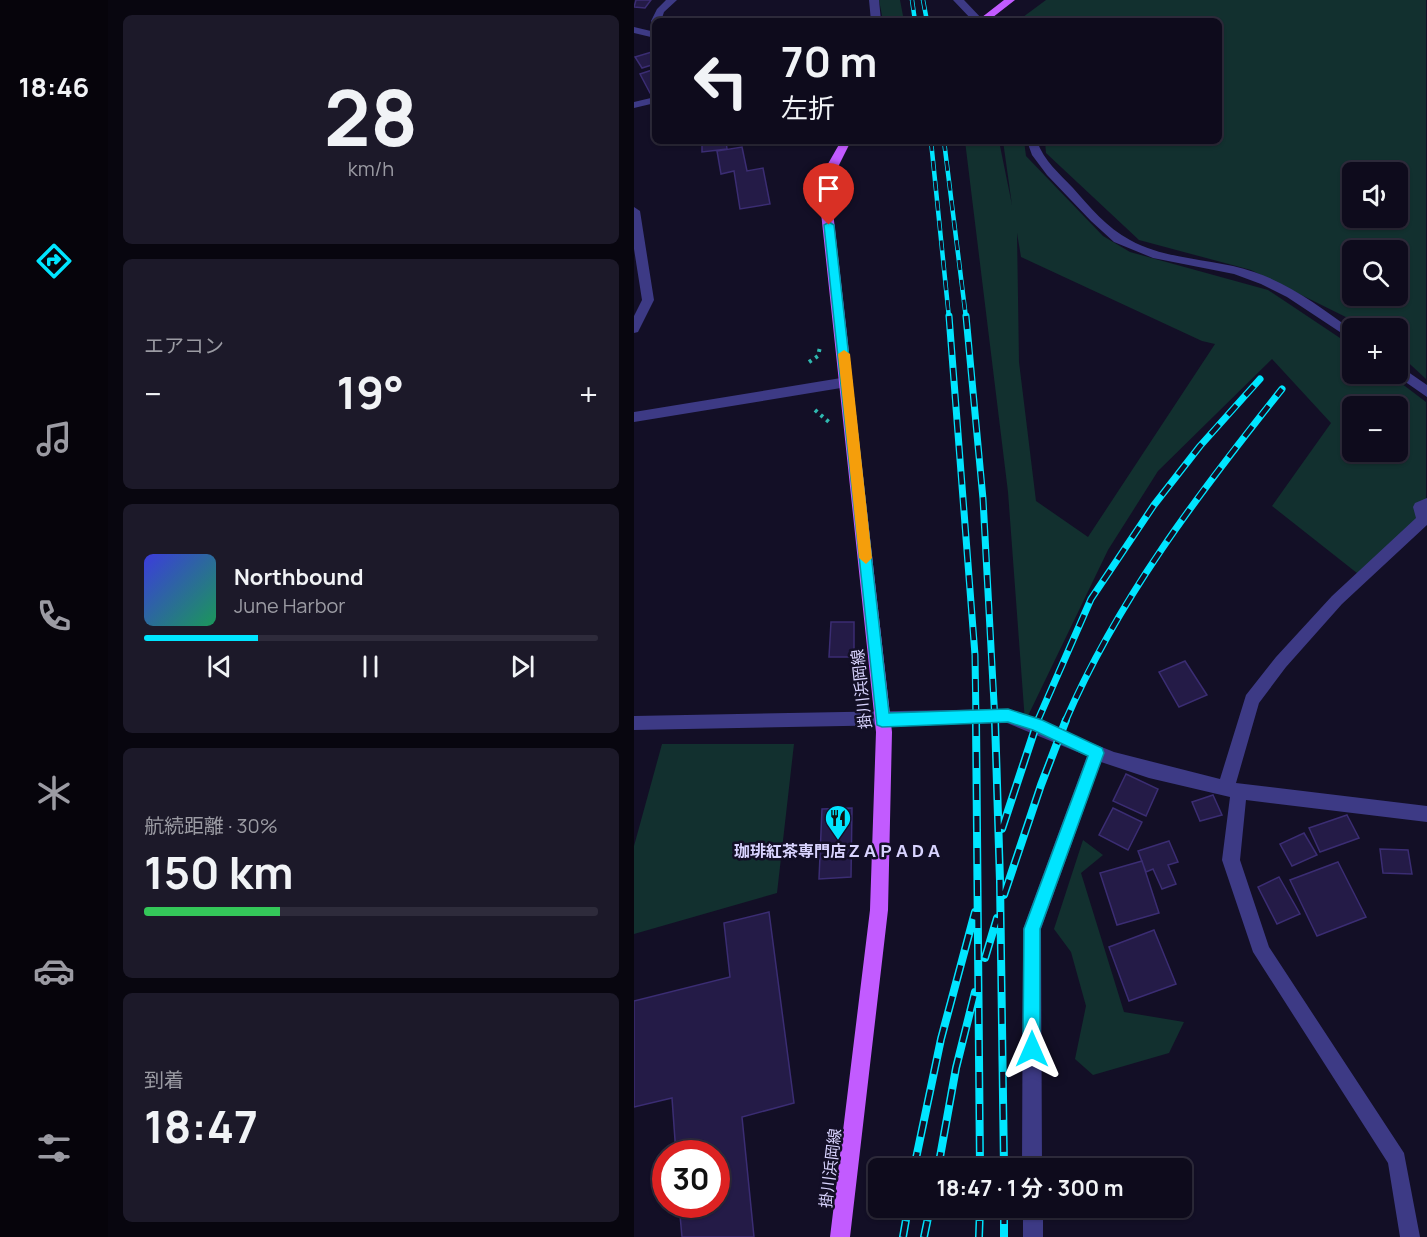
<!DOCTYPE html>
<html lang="ja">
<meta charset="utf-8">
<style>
body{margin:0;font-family:Manrope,"Noto Sans JP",sans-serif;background:#1c1929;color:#f1f3f6;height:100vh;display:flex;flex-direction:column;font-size:22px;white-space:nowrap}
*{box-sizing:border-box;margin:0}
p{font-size:20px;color:#9b9ba3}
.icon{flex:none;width:33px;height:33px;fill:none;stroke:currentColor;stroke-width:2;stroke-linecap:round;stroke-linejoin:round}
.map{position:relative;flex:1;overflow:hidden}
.drawer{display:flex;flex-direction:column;gap:15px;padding:15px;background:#08060f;width:526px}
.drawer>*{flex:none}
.banner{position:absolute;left:18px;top:18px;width:570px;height:126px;border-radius:9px;box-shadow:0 2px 4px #0004,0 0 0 2px #2e2b3b;background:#0e0b1c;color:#f1f3f6;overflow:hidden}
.fabs{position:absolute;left:708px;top:162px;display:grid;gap:12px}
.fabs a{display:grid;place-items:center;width:66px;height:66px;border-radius:9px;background:#0e0b1c;box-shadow:0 2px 4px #0004,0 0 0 2px #2e2b3b;font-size:30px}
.speed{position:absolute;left:18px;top:1140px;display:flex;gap:12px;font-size:30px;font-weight:700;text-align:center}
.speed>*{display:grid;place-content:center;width:78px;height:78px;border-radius:50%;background:#0e0b1c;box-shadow:0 2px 4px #0004,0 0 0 2px #2e2b3b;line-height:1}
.speed .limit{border:9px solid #d22;background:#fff;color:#111}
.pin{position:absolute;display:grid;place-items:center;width:51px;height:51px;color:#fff;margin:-62px -26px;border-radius:50% 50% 50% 0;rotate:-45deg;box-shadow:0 0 6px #0007}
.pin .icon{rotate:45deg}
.me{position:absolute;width:66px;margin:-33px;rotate:0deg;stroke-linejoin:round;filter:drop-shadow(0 0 4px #0008)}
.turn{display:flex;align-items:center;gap:21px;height:126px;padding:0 30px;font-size:27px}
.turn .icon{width:78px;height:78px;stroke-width:2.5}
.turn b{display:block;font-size:42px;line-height:51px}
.big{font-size:45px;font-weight:700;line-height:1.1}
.drawer .card{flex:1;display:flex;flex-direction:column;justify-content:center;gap:9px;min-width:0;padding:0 21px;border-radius:9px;background:#1c1929}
.drawer .dial{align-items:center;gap:0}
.dial b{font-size:78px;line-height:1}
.song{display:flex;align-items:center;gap:18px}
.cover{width:72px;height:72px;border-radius:9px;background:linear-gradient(135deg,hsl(240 70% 55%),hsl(150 70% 35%))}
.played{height:6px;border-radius:3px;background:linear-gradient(90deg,#00e5ff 25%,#2e2b3b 25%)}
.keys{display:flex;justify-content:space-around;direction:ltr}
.heat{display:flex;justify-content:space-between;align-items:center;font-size:33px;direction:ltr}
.charge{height:9px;border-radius:4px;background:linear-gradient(90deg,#34c759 30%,#2e2b3b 0)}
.trip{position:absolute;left:234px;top:1158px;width:324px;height:60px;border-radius:9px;background:#0e0b1c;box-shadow:0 2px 4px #0004,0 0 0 2px #2e2b3b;font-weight:700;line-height:60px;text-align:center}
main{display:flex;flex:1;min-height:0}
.menu{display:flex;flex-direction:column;width:108px;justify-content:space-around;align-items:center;background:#06040b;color:#9b9ba3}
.menu .icon{width:42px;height:42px}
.menu .active{color:#00e5ff}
.menu b{font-size:27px;color:#f1f3f6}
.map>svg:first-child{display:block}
</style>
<main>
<nav class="menu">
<b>18:46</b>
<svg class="icon active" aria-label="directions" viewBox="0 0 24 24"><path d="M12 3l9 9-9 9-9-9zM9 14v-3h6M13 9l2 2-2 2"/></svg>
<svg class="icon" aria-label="music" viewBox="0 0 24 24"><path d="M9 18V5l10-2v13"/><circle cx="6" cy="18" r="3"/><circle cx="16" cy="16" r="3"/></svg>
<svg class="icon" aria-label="phone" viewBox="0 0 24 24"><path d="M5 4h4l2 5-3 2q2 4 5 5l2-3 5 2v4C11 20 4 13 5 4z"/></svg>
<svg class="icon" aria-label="climate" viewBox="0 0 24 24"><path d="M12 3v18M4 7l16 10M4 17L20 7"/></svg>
<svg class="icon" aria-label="car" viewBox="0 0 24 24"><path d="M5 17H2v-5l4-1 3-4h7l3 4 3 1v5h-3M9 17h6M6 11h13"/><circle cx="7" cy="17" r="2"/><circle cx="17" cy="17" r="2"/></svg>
<svg class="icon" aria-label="filters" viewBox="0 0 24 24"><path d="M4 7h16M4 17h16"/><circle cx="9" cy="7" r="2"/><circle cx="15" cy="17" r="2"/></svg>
</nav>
<section class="drawer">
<div class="card dial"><b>28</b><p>km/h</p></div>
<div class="card"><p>エアコン</p>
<div class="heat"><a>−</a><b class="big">19°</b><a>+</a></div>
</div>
<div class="card">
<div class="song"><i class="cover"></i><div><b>Northbound</b><p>June Harbor</p></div></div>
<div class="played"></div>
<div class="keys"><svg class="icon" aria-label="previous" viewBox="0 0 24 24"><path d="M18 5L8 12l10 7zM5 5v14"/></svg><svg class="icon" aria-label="pause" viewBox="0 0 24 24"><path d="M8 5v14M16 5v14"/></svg><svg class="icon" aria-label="next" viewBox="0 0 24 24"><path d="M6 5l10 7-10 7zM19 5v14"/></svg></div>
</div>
<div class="card"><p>航続距離 · 30%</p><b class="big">150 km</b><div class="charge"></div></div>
<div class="card"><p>到着</p><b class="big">18:47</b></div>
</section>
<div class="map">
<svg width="793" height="1237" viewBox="0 0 793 1237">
<rect width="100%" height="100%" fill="#130f26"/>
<path fill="#12302f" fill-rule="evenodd" d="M245,0H266L270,21H249Z
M412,0H792V379L764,353V328H734L617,270L505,240L412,153L411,141H585V21H389V17ZM718,172H764V218H718ZM718,250H764V296H718Z
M331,141H365L378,205L369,141H390L392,156L469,236L496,252L634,290L718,346V374H755L792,402V506L780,528L728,577L638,506L697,423L638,359L524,471L474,550L391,722L374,492ZM383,233L387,257L568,341L581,344L454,537L402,501L385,362ZM718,406H764V452H718Z
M28,744H160L143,893L0,934V846Z
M449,840L469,855L447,873L490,1012L550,1022L535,1053L459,1075L441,1059L452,1006L437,952L420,929Z"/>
<path fill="#241b47" stroke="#3b2d73" stroke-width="1.5" d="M2,0H17L11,8L0,7Z
M21,51V64L8,68L1,57Z
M21,69V92L16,93L6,74Z
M92,141L93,149L68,152V144Z
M108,147L113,171L129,168L136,204L106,209L100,171L87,174L83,151Z
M197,622H220V657H195Z
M551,661L573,695L545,707L525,672Z
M492,774L524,789L512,816L479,801Z
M579,795L588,815L566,821L558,802Z
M218,808L217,877L185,879L188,809Z
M479,808L508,822L494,850L465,835Z
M713,815L725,838L686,852L675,828Z
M670,833L683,855L658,866L646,844Z
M535,841L544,862L534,865L542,884L528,889L519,869L512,872L504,851Z
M746,849L774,850L778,874L749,873Z
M508,861L525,913L483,925L466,873Z
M704,862L732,917L683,936L656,880Z
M645,877L666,914L643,924L624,887Z
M135,912L160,1103L108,1117L120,1237H48L45,1204H82V1154H42L38,1098L0,1107V1001L96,977L90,923Z
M520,930L542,984L495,1001L475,947Z"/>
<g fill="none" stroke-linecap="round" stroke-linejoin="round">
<path stroke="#2fb8b0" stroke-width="4" stroke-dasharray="3 4.5" stroke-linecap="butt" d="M175,362L184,356L186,347
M181,410L196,423"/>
<path fill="#3d3a85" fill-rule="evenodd" d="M32,0H43L30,12L27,21L18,23L17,21L23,9Z
M235,0H245L247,21H237Z
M319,0H330L350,21H339Z
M0,27L21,32V38L0,33Z
M21,97V103L0,108V102Z
M393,141H403C410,161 425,173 439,188C456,207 473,228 496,240C534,261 580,258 620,272C656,284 688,308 718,330V340L653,297L627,284L600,274L519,258L480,242L457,221L413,175L398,155Z
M0,207L6,211L20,300L4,332L0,333V316L8,300L0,249Z
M764,365L793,385V397L760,374H764Z
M793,498V525L708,604L652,667L625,703L602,783L793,806V822L612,800L606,860L635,947L770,1153L786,1237H766L754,1163L619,952L588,860L596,797L515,778L467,762L407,929L408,1168H388L389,929L453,756L373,723L0,730V716L373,709L480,752L586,779L612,695L642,657L698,596L782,518L779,507L781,503Z
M389,1208H409V1237H389Z"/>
<path fill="#3d3a85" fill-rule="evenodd" d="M213,377L219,382L213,387L0,422V412Z"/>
<path fill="#c25bff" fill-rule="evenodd" d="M370,0H381L354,21H343Z
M207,141H217L203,169L198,203L258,732L254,910L216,1237H196L236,910L242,732L186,203L191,169Z"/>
<g stroke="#00e5ff" stroke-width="4.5">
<path id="rail-far2" d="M278,0L281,21
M289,0L293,21
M297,141L315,318
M310,141L332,318"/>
</g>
<g stroke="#00e5ff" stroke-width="7">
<path id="rail-far1" d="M315,316L341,655L342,722
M332,316L349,499L361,722
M403,722L457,599L520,505L566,446L626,379
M431,722C484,599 565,493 648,389"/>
</g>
<g stroke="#00e5ff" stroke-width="8">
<path id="rail" d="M342,720L346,1168
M361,720L366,881L370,1168
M368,829L404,720
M370,895L407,785L432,720
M351,958L363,918
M280,1168L307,1039L341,912
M304,1168L322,1068L341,992
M370,1208V1237
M269,1237L274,1208
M290,1237L296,1208
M345,1237L346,1208"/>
</g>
<use href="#rail-far2" stroke="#130f26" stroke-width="3" stroke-dasharray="10" stroke-linecap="butt"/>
<use href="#rail-far1" stroke="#130f26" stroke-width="4.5" stroke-dasharray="13" stroke-linecap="butt"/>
<use href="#rail" stroke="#130f26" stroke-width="5" stroke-dasharray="16" stroke-linecap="butt"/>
</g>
<path fill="#00e5ff" stroke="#0095a6" stroke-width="1.5" d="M195,222L200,225L255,713L374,709L408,720L468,748L470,753L406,929V1049L404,1055L398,1057L392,1055L389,1049L390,929L454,756L399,730L374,722L248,727L243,725L190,225Z"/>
<path fill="#f59e0b" d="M210,350L216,354L238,558L232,564L225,558L204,354Z"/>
<defs>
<g id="restaurant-pin" transform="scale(1.35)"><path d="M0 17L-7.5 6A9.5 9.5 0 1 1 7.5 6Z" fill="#00e5ff" stroke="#130f26"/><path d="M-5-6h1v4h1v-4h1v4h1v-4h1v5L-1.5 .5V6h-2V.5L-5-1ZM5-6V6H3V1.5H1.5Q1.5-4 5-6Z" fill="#111"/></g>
</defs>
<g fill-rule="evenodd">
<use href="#restaurant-pin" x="204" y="818"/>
</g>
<g text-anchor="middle" stroke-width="5" stroke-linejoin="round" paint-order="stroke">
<g font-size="16" fill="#d9d4ff" stroke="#130f26">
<text transform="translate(227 689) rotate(-96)" y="6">掛川浜岡線</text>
<text transform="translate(196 1168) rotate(-83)" y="6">掛川浜岡線</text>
</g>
<g font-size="16" font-weight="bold" fill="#d9d4ff" stroke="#130f26">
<text x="204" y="857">珈琲紅茶専門店ＺＡＰＡＤＡ</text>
</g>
</g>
</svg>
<div class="fabs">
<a><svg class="icon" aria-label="sound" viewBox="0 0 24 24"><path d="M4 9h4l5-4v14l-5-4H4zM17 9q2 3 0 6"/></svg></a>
<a><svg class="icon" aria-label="search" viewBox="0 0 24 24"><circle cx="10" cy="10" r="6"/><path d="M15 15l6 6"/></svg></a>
<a>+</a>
<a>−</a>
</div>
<div class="speed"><div class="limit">30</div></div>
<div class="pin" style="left:195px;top:225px;background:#d93025"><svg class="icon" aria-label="arrive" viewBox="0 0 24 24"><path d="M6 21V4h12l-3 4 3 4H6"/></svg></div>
<svg class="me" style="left:398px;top:1049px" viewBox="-20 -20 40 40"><path d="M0-17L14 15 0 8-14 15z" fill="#00e5ff" stroke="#fff" stroke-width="4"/></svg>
<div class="trip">18:47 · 1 分 · 300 m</div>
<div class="banner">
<div class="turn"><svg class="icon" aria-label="left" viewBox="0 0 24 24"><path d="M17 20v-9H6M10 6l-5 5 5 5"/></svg><div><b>70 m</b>左折</div></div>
</div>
</div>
</main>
